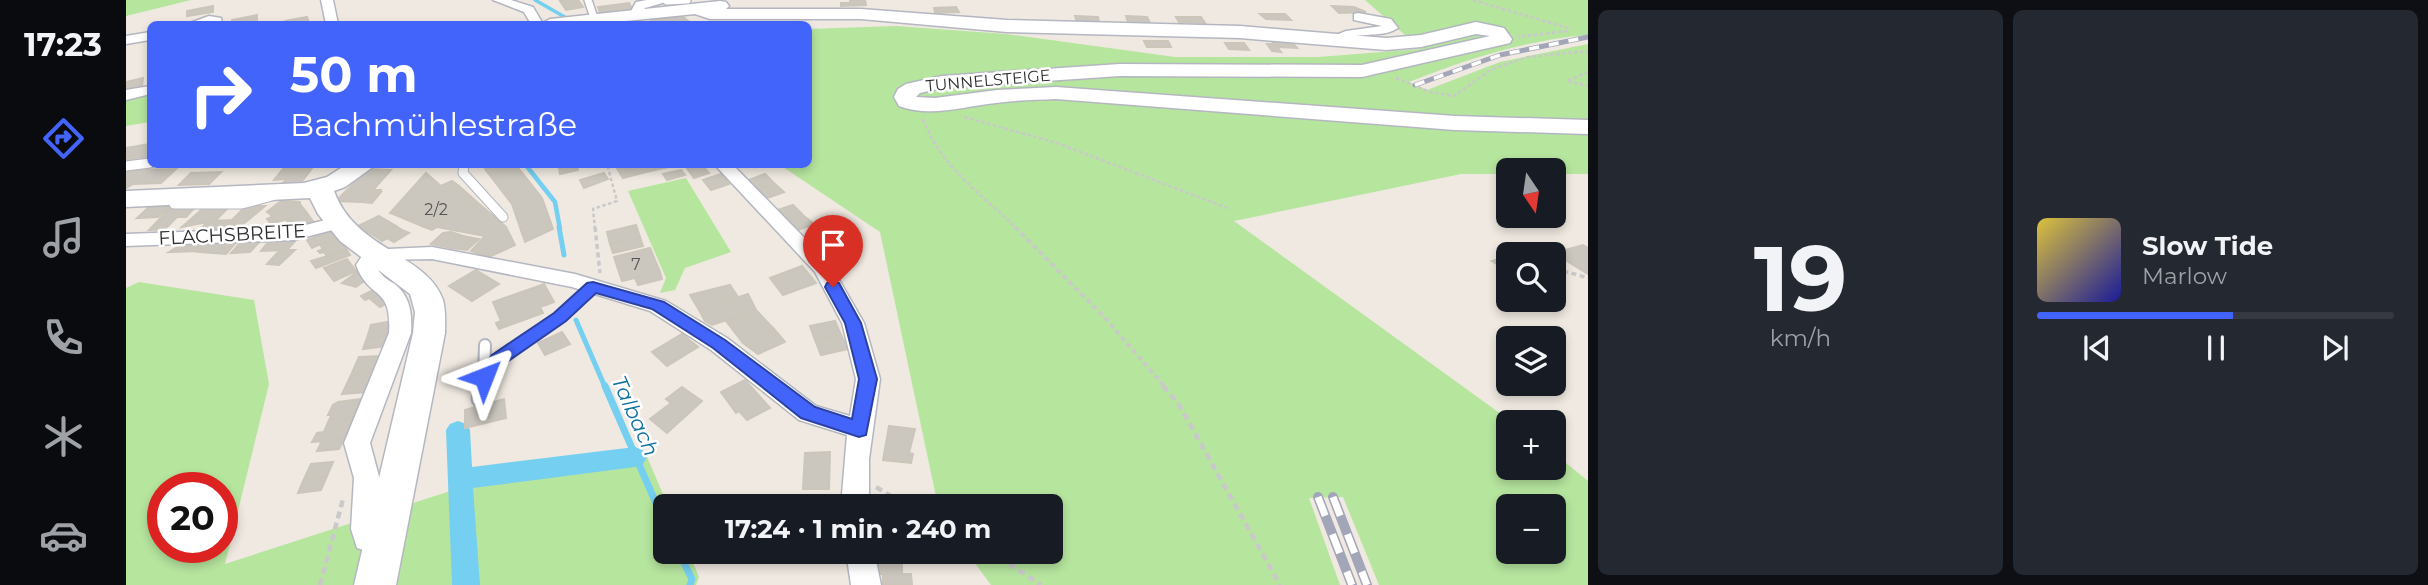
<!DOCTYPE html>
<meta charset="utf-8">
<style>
body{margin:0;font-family:Montserrat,sans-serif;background:#242831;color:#f1f3f6;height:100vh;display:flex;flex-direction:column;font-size:26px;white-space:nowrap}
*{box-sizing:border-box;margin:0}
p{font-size:23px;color:#9ea1a6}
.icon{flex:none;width:38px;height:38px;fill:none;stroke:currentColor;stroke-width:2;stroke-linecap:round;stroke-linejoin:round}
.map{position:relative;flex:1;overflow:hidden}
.sheet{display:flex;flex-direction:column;gap:10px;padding:10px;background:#0d0f14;width:840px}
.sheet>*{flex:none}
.hud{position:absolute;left:21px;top:21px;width:665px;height:147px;border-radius:10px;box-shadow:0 4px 10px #0003;background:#4264fb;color:#fff;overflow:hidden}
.needle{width:46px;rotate:167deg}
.controls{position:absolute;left:1370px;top:158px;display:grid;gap:14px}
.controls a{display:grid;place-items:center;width:70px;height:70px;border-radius:10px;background:#171b24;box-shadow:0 4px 10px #0003;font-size:35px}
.speed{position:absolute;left:21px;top:472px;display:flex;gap:14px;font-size:35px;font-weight:700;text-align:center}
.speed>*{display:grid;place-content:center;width:91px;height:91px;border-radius:50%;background:#171b24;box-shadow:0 4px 10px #0003;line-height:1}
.speed .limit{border:10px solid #d22;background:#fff;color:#111}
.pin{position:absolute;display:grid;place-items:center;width:60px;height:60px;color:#fff;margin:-72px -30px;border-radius:50% 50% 50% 0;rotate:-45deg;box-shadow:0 0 7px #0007}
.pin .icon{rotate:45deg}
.me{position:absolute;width:77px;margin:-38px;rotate:45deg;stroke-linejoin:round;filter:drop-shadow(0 0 5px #0008)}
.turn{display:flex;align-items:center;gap:24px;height:147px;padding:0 28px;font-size:32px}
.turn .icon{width:91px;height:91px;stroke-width:2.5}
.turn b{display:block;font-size:49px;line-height:60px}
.sheet .widget{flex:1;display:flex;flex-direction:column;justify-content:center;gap:10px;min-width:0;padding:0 24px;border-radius:10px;background:#242831}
.sheet .dial{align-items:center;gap:0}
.dial b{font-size:91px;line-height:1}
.song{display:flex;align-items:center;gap:21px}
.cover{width:84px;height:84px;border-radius:10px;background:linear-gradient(135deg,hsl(50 70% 55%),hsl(240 70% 35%))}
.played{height:7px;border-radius:4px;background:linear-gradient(90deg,#4264fb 55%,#363941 55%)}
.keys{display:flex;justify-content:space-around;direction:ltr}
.sheet .tiles{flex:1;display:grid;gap:10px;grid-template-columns:repeat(2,1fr)}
.trip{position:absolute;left:527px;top:494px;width:410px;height:70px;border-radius:10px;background:#171b24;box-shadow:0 4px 10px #0003;font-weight:700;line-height:70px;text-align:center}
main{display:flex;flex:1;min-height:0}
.dock{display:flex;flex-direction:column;width:126px;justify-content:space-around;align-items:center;background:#090b0e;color:#9ea1a6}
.dock .icon{width:49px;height:49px}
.dock .active{color:#4264fb}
.dock b{font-size:32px;color:#f1f3f6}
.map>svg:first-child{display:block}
</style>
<main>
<nav class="dock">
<b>17:23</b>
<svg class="icon active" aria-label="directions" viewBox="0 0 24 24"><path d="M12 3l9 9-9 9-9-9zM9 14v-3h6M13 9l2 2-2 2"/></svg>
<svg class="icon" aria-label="music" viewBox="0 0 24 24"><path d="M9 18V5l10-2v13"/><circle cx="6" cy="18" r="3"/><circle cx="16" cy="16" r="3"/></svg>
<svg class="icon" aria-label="phone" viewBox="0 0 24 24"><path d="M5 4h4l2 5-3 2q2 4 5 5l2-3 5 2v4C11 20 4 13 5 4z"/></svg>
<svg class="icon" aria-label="climate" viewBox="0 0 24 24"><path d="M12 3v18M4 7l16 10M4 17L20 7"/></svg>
<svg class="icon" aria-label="car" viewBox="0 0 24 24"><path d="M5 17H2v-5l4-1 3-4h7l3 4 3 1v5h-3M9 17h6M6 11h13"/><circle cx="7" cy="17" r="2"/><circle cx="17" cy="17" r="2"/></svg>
</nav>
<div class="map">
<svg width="1462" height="585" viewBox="0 0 1462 585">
<rect width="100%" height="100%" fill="#efe9e1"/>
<path fill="#b6e59e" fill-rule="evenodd" d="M0,0H65L0,16Z
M1239,0H1462V35C1400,40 1341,59 1283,82L1301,90L1374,62L1462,44V174H1428V170H1382V174H1335L1108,221L1386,422H1382V467H1428V453L1462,481V585H1253L1217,497L1183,498L1214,585H865L840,551H924V506H812L754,232L654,165L682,164L683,29L770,26L880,34L1049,57H1192L1295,49ZM1382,506H1428V551H1382Z
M24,94V122L0,126V98Z
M560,178L605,252L559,268L549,290L534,293L540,278L502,191Z
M13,282L128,300L143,384L99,564L352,482L519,452L542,506H539V551H562L573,577L570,585H0V288ZM37,488H96V548H37Z"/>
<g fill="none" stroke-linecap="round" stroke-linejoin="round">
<path stroke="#75cff0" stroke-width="3.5" d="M409,0L451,24"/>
<path stroke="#75cff0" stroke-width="4.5" d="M399,164L429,202L434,229"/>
<path stroke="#75cff0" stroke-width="5" d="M433,227L438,255
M450,320L479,387"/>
<path stroke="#75cff0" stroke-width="7" d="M479,386L539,524
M552,551L566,579L564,585"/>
<path fill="#75cff0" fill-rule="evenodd" d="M332,421L340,424L344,430L346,467L509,447L517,450L521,457L517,464L509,467L347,488L354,585H326L320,430L324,424Z"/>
</g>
<path fill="#cbc7bf" stroke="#cbc5ba" stroke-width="2" d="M452,0L457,7L440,10L434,1Z
M724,0H739L740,5L715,6V3H724Z
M503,3L506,9L474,13L472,7Z
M87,6V12L61,16V11Z
M1206,6L1228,7L1240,12L1213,13Z
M830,7L833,12L809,13L808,8Z
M1134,14H1159L1165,20L1140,19Z
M131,15V21L106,24V20Z
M555,15L562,21L546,24H529L525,21Z
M949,16L972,17L973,22H951Z
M1000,16L1021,17L1024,23L1002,22Z
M181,17L183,23L160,24L159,21Z
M1050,17H1075L1079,23L1053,22Z
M1018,41H1042L1045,47H1021Z
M1146,41L1166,42L1171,48L1151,47L1155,52L1146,51L1141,44H1148Z
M1099,43H1118L1123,50L1103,49Z
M17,78L16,87L0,90V82Z
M24,144V159L0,165V148Z
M372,164H389L416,198L427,229L399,242L386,204L359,169Z
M451,164L452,170L434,174L433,168Z
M511,164H541L542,167L516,173Z
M511,164L516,173L497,178L489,165Z
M575,164L583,173L568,178L560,167Z
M187,167L174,184L155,186L160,179L148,180L157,169Z
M50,169L35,183L7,184L0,188V170Z
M242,169L265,170L247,190H255L254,192L220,191Z
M555,170L559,175L541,180L537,174Z
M95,172L83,184L53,185L65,173Z
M300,173L315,186L326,181L333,186L267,214L264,213Z
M478,173L482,179L458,188L454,180Z
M595,174L603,184L585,190L577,180Z
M639,174L649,184L632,189L623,180Z
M649,184L658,192L641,198L632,189Z
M333,186L352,203L298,227L267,214Z
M220,191L245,192L235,202L210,201Z
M245,192H255L246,203L235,202Z
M155,201L174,202V204L144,214L141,212Z
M352,203L380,227L389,245L363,257L345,251L359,236L311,227L306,230L298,227Z
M174,204L181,213L145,224L141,219L146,217L144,214Z
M71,205L60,217H51L39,229L23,230L46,206Z
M81,205H105L90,220L56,227Z
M667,205L678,216L688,224L672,230L652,210Z
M120,206H139L116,225H101Z
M23,207H43L32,217L11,218Z
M181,213L189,224L168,231L161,221Z
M253,216L270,226L249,236L232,226Z
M107,220L96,230L73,231L82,221Z
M510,225L514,237L484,244L481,232Z
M270,226L276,230L256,241L249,236Z
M276,230L283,233L268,242L261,238Z
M205,231L209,237L186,248L181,240Z
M325,232L337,236L325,248L305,244L317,233Z
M337,236L353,239L341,250L325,248Z
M514,237L517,246L487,253L484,244Z
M212,238L221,250L202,258L198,252L194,253L192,251L197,249L194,245Z
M112,240L100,254L72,252L84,241Z
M135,240L124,252L105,253L116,241Z
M144,240H170L161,250L135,251Z
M61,241H84L73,251L43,252Z
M705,241L728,263L712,269L689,246Z
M1457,245L1462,248V274L1428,253Z
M524,248L534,272L496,281L488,257Z
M154,250H169L153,265L141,264Z
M221,250L224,255L190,268L185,261Z
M1382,256V271L1366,261Z
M221,259L230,271L208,281L198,268Z
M676,266L690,283L657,295L644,278Z
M350,270L373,284L346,301L323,286Z
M231,272L245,276L230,287L216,283Z
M534,272L536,279L512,285L509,278Z
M418,284L428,302L420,305L410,287Z
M604,285L612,297L573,310L564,295Z
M254,287L269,299L254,307L243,298L239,300L235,296Z
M410,287L420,305L414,307L417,313L373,329L370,323L375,321L367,302Z
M622,294L630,310L586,325L579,321L573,310Z
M630,310L648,329L617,343L600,321Z
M267,321L263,334L241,338L245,325Z
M709,321L715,335L689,340L684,326Z
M648,329L659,342L632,354L617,343Z
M436,332L444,344L419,355L412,343Z
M263,334L260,346L237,349L241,338Z
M556,334L572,347L541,366L526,352Z
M715,335L722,349L695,355L689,340Z
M255,356L248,373L225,375L233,357Z
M248,373L240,392L216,394L225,375Z
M619,380L644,408L621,420L613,411L610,413L595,392Z
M556,387L576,401L541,433L524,419L545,403L540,399Z
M235,399L227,418L203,420L206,414L202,415L207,405L212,402Z
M378,399L380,418L339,428V410Z
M227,418L218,439L186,442L191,433L198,432L203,420Z
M763,426L789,429L783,453L787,454L785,463L757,460Z
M218,439L213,449L191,451L196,441Z
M704,452L703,489H677L679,453Z
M207,462L201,476L178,479L185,464Z
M201,476L195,490L172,493L178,479Z
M748,551H780V553H775L776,561L748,562Z
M776,561V574H748V562Z
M757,574H785L786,585H757Z"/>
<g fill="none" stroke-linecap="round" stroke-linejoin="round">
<g stroke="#b4b7c1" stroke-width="10">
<path id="lane-far3" d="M462,0L468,18
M541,1L561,0"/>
</g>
<g stroke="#b4b7c1" stroke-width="11">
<path id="lane-far2" d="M338,164L337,173L377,217
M0,166L24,163
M48,204H116L153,194"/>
</g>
<g stroke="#b4b7c1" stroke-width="14">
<path id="lane-far1" d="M358,377L359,345
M356,387C363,353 409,337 435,316C446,307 456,297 467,287"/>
</g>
<g stroke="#b4b7c1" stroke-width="17">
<path id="lane" d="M353,399L356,386"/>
</g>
<g stroke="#b4b7c1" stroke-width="3">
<path id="street" d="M195,0H207L212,24H200Z
M367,0H385L407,7L417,24H405L398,12Z
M521,0H547L519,8L513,18H505L503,15L510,2Z
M1232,13L1265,19L1272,28C1259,37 1240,33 1225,37C1216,40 1213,45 1203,44V38L1220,31L1256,26L1228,20V14Z
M83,16L95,18L96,24H61Z
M24,32V40L0,44V36Z
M24,86V94L0,100V90Z
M588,164H606L704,264L738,323L754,379L743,459V506H715L721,435L673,420L585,350L524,311L446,287L306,259L253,260L250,265C254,276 261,279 270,285C285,298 286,315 285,333L244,443L255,484L253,529L268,534L272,543L268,552L258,556L231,548L225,529L228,478L218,443L263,333C266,284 244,302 230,265L240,250L306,247L449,274L540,301L601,338L690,406L724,416L730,379L716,323L689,272Z
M211,217L220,223L218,227L168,240L0,246V234L168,228Z
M720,551H748L755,585H725Z"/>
</g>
<g stroke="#b4b7c1" stroke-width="3">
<path id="secondary" d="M594,1L600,2L603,6L600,9H735L881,20L1114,26L1260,38L1295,35L1350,22L1378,28L1386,39L1384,43L1236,77L994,76L816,88L794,93L790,97L809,98L871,90L930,87L1329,116L1462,120V134L1329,130L930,99C910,100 890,100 870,103C838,106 805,118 773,106L768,97L772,89L780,84L816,76L994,64L1236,65L1364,36L1350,34L1295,47L1260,50L1114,38L881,32L735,19H584L569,14L470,24H415L424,19Z
M221,164H251L219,187L208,191C229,250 301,254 317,300C320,311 319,322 319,333L270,585H228L287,333L289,312L284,294L214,241L192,214L184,198L0,207V191L178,183L201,177Z"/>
</g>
<path stroke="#c9c9c9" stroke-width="2.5" stroke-dasharray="3.5 2.5" stroke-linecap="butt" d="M1347,0L1442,28L1441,31L1392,37
M1462,72L1441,81L1462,86
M1270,78L1304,92L1328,96L1366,69L1402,57L1462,51
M838,117L931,143L1104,209
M797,119C817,170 854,192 891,229
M469,229L467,209L491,201L481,164"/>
<path stroke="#c9c9c9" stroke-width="3.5" stroke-dasharray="5 3.5" stroke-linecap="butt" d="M469,227L474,273
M889,227L980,319L1039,387
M1429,275L1442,272L1462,278"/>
<path stroke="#c9c9c9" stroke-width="4.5" stroke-dasharray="7 4.5" stroke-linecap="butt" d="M1037,386L1052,403L1154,585
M750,487L781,506
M864,551L915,585
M194,585L217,499"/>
<use href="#lane-far3" stroke="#fff" stroke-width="7"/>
<use href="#lane-far2" stroke="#fff" stroke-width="9"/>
<use href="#lane-far1" stroke="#fff" stroke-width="10"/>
<use href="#lane" stroke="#fff" stroke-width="13"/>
<use href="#street" fill="#fff" fill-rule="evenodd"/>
<use href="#secondary" fill="#fff" fill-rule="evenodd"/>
<g stroke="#a3a6b8" stroke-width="5">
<path id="rail-far1" d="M1289,85L1374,55L1462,37"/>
</g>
<g stroke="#a3a6b8" stroke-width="10">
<path id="rail" d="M1192,497L1226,585
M1207,497L1241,585"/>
</g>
<use href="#rail-far1" stroke="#fff" stroke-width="3.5" stroke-dasharray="10" stroke-linecap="butt"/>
<use href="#rail" stroke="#fff" stroke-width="7" stroke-dasharray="20" stroke-linecap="butt"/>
</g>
<path fill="#4264fb" stroke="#2b41a3" stroke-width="2" d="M467,282L538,302L599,340L689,407L726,419L733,379L719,323L699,287L701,283H713L735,323L751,379L740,435L733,437L675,418L587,348L526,309L470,293L440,321L378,364L364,382H352L349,377L366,355L428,313L461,283Z"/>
<g text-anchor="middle" stroke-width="5" stroke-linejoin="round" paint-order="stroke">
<g font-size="16" fill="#2e2e2e" stroke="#fff">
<text transform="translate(862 80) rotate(-5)" y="6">TUNNELSTEIGE</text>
</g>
<g font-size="16" fill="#555452">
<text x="310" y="215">2/2</text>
<text x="510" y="270">7</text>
</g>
<g font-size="19" fill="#2e2e2e" stroke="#fff">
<text transform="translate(106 234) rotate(-3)" y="7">FLACHSBREITE</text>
</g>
<g font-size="21" font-style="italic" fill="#0d6fa3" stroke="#fff">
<text transform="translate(509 416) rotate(66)" y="7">Talbach</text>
</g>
</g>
</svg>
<div class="controls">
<a><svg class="needle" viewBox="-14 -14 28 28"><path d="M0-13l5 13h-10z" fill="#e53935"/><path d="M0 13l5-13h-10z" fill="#9ea1a6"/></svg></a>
<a><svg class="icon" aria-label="search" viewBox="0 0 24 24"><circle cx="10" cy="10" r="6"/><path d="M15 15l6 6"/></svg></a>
<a><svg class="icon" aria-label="layers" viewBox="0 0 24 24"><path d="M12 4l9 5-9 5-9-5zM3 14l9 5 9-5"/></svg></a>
<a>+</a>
<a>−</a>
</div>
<div class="speed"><div class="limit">20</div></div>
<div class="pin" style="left:707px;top:287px;background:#d93025"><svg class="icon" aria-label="arrive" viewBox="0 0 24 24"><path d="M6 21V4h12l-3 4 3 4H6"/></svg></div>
<svg class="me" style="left:358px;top:377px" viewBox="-20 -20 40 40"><path d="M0-17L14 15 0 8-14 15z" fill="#4264fb" stroke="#fff" stroke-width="4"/></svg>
<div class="trip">17:24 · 1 min · 240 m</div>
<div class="hud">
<div class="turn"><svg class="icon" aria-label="right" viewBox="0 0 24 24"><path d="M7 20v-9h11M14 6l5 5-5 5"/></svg><div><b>50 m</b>Bachmühlestraße</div></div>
</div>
</div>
<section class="sheet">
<div class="tiles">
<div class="widget dial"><b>19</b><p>km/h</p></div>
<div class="widget">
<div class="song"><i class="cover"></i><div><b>Slow Tide</b><p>Marlow</p></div></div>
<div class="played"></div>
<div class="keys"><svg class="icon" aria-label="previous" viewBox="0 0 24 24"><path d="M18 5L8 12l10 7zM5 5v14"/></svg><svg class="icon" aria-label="pause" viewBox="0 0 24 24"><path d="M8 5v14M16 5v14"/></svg><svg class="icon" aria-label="next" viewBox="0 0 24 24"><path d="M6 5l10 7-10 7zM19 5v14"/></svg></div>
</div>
</div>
</section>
</main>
